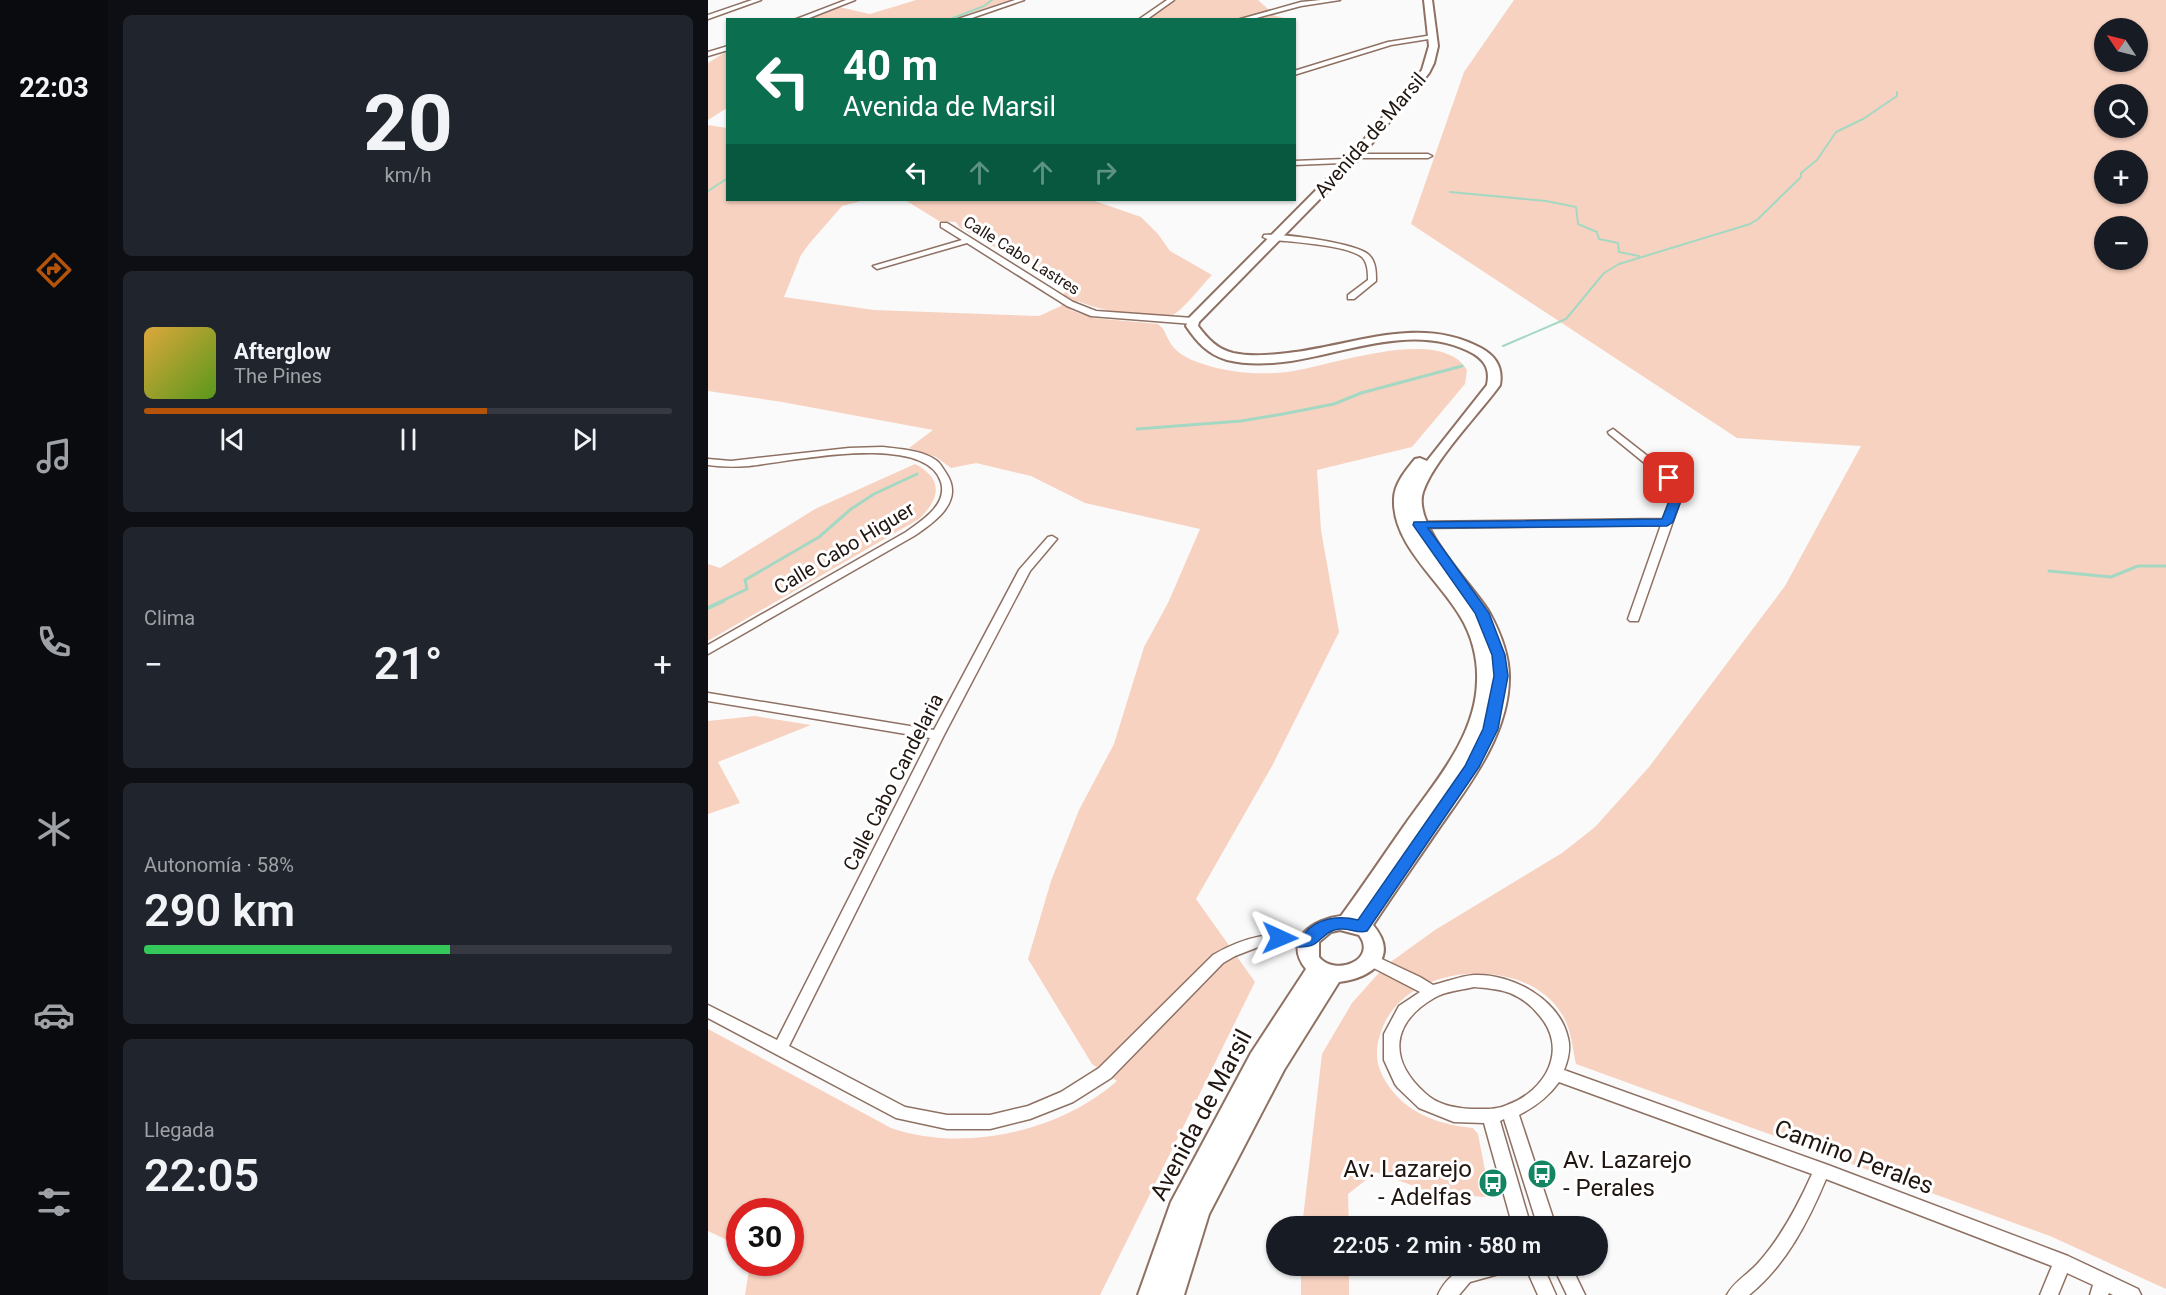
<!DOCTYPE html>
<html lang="es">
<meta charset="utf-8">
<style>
body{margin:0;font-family:Roboto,sans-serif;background:#20242c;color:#f1f3f6;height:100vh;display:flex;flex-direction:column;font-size:22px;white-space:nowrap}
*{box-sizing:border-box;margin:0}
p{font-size:20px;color:#9ea1a6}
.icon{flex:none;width:33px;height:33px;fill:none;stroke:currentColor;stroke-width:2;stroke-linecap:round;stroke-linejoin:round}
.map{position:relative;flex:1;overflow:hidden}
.details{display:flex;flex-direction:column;gap:15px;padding:15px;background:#0d0f14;width:600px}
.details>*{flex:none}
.top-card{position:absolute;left:18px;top:18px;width:570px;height:183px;border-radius:0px;box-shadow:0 2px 4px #0004;background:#0b6e4f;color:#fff;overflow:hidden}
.needle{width:39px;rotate:305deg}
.fabs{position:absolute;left:1386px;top:18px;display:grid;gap:12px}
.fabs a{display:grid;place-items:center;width:54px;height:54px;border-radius:50%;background:#171b24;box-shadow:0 2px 4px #0004;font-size:30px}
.speed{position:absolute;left:18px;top:1198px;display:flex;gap:12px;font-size:30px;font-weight:700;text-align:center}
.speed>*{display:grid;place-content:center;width:78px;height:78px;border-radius:50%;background:#171b24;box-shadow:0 2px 4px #0004;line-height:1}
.speed .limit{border:9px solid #d22;background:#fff;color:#111}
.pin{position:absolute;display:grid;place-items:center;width:51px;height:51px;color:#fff;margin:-26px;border-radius:12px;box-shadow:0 3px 9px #0006}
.me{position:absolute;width:66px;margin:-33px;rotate:91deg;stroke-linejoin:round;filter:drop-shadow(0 0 4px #0008)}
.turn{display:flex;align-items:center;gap:21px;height:126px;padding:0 18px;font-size:27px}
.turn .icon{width:78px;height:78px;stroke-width:2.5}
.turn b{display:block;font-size:42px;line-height:51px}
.lanes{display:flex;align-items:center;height:57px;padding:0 18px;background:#0003;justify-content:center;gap:30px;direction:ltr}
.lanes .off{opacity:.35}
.big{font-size:45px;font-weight:600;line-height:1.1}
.details .tile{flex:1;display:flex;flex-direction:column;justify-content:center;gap:9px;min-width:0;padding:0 21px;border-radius:9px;background:#20242c}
.details .dial{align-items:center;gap:0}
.dial b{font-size:78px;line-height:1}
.song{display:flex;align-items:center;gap:18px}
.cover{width:72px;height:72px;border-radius:9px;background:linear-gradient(135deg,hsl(40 70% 55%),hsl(90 70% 35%))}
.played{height:6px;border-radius:3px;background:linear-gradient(90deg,#b45309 65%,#363941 65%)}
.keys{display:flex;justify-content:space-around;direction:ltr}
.heat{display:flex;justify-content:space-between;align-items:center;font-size:33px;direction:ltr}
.charge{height:9px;border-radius:4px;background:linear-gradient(90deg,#34c759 58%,#363941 0)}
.trip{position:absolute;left:558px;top:1216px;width:342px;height:60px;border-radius:30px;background:#171b24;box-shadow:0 2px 4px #0004;font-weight:600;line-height:60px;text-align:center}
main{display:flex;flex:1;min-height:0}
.tab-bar{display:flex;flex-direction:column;width:108px;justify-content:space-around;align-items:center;background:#090b0e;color:#9ea1a6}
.tab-bar .icon{width:42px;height:42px}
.tab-bar .active{color:#b45309}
.tab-bar b{font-size:27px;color:#f1f3f6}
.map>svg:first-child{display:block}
</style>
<main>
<nav class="tab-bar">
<b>22:03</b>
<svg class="icon active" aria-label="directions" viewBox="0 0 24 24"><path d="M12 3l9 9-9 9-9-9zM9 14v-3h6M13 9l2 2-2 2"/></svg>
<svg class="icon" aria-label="music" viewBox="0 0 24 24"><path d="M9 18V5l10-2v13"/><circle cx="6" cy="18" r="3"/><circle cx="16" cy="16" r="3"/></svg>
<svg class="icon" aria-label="phone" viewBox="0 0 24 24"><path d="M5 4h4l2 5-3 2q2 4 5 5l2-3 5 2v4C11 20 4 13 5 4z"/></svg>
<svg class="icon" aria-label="climate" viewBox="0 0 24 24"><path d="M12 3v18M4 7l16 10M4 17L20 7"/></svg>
<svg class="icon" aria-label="car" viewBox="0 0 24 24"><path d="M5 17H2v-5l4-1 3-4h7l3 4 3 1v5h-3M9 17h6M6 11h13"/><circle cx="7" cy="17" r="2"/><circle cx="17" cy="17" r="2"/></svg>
<svg class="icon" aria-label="filters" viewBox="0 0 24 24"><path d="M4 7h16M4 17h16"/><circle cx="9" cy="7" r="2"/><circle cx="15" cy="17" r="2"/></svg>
</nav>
<section class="details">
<div class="tile dial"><b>20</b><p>km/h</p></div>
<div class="tile">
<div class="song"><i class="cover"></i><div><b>Afterglow</b><p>The Pines</p></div></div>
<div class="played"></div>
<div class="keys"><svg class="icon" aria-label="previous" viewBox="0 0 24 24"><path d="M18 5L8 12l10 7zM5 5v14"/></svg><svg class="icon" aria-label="pause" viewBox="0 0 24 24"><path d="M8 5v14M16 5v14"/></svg><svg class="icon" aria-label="next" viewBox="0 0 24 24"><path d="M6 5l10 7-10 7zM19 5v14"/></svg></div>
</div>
<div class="tile"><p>Clima</p>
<div class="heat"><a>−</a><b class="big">21°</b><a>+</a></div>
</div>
<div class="tile"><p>Autonomía · 58%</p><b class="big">290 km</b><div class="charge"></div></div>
<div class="tile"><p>Llegada</p><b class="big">22:05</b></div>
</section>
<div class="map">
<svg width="1458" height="1295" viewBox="0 0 1458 1295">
<rect width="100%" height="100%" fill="#fafafa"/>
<path fill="#f8d2c0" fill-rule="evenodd" d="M208,0H303L244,19L96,20L131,7L162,14Z
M468,0H550L560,9V14L581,19L439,20Z
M806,0H1458V1289L1342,1236L868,1064C864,1047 864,1032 855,1016C820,954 699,961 674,1029C665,1052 668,1069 682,1088C702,1115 734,1125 765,1128L770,1134L782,1196L774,1197L719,1191L668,1172L640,1194L641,1227H594L614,1054L644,1003L677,966L727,930L854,853L887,827L941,767L1077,586L1153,446L1029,438L703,224L756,72ZM1396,28H1430V62H1396ZM1396,94H1430V128H1396ZM1396,160H1430V194H1396ZM1396,226H1430V260H1396Z
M19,51V108L0,120V63Z
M0,125L19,128L20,200H157L134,206L101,244L93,255L76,297L166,310L331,316L353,306L358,287L251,227L248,222L231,221L197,200H384L433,217L450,234L462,251L504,275C493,286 477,308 465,315C449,323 386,309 370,301L368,306L362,310L385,318L450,324C456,329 457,332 460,339C466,352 480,359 492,363C520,373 551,375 579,372C620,367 733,324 759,370L757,384L704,447L609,470L613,530L631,632L564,766L488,899L547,982L392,1295H37L41,1270L35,1263H82V1212H32L31,1258L17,1239L0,1231V1029L183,1128C256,1153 351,1132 409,1081L384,1064L320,959L343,881L371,810L406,744L436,647L460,603L492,529L377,503L323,476L268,463L243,468L228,457L201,448L225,430L74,402L0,391Z
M207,464C236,479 232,499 211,519L0,641V564L12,568L107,509Z
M47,716L103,725L10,762L32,803L0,814V721Z
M593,1266H641V1295H593Z"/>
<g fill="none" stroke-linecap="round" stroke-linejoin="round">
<path stroke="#a4d8c2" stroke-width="2" d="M240,20L276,6L284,0
M0,191L20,178
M742,192L838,201L868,207L870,224L889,232L891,239L910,243L911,252L931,256
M795,346L858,319L896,273L911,264L1042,224L1050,219L1093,177V173L1109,160L1128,132L1155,119L1189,96V92"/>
<path stroke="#a4d8c2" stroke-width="3" d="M429,429L533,421L575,414L626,404L653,393L754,366
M1341,571L1403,577L1430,566H1458
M12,602L39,589L37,580L111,537L143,509L166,494L209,474"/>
<path stroke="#a4d8c2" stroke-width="4" d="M0,608L15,601"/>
<g stroke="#8f7163" stroke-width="3">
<path id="street" d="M44,0H53L0,19V15Z
M138,0H147L96,20H86Z
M307,0H316L258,20H247Z
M459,0H466L438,20H430Z
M613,0H632L593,6L541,20H529L593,2Z
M725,35L727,36V38L683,45L586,75V71L680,42Z
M20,46V50L0,56V52Z
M645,154H720L724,156L720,158H645Z
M637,159L638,161L634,163L586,165V161Z
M233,223H239L365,302L388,311L485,318L489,321L485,324L383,316L359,306L259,243L169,269L165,266L254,240L233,227Z
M556,235C573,233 649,243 661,255C668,262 668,272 668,281L646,299H640V295L660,280C660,273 660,263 654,257C638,244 580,242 559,239L555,237Z
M905,429L965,476L972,501L930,621H922L920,619L953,525L705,528L700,525L705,522L955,519L962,501L956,479L901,434L900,432Z
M174,447C192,449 215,450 229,461C233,464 235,469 238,473C257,501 227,522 206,536L0,654V645L198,532C213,521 240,505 233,482C217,431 81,462 41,466C27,467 14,467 0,465V459L23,461L141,448Z
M344,536L349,539L322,571L236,735L81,1046L197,1107L239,1115H282L320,1106L353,1092L391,1068L505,955C538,936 563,932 601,935L606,936L608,940L606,944L601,945L575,944L553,946L527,956L515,963L403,1078L365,1102L322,1119L282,1129H239L188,1118L0,1018V1005L69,1040L222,738L0,701V693L226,730L311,570L340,537Z
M663,954L712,977L725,985C738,982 753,976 766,975C804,973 852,1000 860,1038C863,1049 860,1060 856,1070L1120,1165L1360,1256L1430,1289L1433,1295H1405L1401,1293L1400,1295H1382L1385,1285L1359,1273L1350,1295H1332L1344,1266L1118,1179C1100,1222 1078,1265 1041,1295H1019C1025,1282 1042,1273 1051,1262C1074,1236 1090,1205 1104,1174L851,1082C840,1097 828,1106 811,1115L848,1227H830L796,1119L792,1121L823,1227H805L776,1123L746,1122L711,1108L690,1088L687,1084L676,1060V1034L691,1006L712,992L658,964L656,960L658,956ZM766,987C778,988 791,989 802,993C814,998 823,1005 831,1015C861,1049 838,1091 799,1105C788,1110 776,1109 763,1109C747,1108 729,1105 717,1093C680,1060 683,1023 726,998C737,991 754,990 766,987Z
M763,1266H801L798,1272L762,1282L751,1295H730C736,1281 748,1270 763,1266Z
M817,1266H835L848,1295H830Z
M845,1266H863L877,1295H859Z"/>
</g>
<g stroke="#8f7163" stroke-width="4">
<path id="secondary" d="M716,0H724L730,46L726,63L721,73L652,158L491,322L490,326C500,339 509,349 525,353C543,357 562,355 580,353C644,346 711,314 773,348C788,356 795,368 792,385C771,414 725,461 715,492C704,526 764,584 781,612C792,632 801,654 801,677C801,735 761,785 729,831C708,862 686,893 665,925C692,957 664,978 631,982L576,1070L501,1214L476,1295H430L463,1202L543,1053L598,969C574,939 606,919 633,916C655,886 675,856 696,826C726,783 768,737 769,681C770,659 764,635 752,616C731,580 684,544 686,499C686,484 698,470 707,459L712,458L719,461L779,385C782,370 778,362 766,354C709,322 642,352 583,361C562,364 539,365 519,360C499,354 489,342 478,326L481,318L644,154L714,70L721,46ZM632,930L651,935C670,960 627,977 611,957V942L623,932Z"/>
</g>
<use href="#street" fill="#fff" fill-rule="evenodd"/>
<use href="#secondary" fill="#fff" fill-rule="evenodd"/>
</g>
<path fill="#1a73e8" stroke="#114b97" stroke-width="1.5" d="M961,475L967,478L973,501L965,522L959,526L720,528L781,613L797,655L800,676L790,729L771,767L659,931C650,934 642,928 632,929C620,930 616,937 608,943C600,950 575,946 566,943L563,938L566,934L597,933C609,918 631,915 650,920L757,766L775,729L786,676L784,655L767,613L705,525L706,522L954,519L961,501L955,478Z"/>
<defs>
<g id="bus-disc" transform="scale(1.5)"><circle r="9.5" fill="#138563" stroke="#fff"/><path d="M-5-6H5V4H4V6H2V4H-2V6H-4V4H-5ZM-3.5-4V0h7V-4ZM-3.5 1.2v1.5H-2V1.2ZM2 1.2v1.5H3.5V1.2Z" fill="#fff"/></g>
</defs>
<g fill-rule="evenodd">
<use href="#bus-disc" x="834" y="1174"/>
<use href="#bus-disc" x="785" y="1183"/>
</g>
<g text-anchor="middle" stroke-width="6" stroke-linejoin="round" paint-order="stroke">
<g font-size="16" fill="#221611" stroke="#fff">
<text transform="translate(314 255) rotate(32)" y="6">Calle Cabo Lastres</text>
</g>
<g font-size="20" fill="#221611" stroke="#fff">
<text transform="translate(662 135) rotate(-49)" y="7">Avenida de Marsil</text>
<text transform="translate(136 548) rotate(-31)" y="7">Calle Cabo Higuer</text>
<text transform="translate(185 782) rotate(-63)" y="7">Calle Cabo Candelaria</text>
</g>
<g font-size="24" fill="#221611" stroke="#fff">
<text transform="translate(493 1115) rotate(-62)" y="8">Avenida de Marsil</text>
<text transform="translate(1146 1157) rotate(21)" y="8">Camino Perales</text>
</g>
<g font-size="24" fill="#221611" stroke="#fff" text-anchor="start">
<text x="855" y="1168">Av. Lazarejo<tspan x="855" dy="28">- Perales</tspan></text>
<text x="764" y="1177" text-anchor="end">Av. Lazarejo<tspan x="764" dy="28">- Adelfas</tspan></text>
</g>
</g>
</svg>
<div class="fabs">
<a><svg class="needle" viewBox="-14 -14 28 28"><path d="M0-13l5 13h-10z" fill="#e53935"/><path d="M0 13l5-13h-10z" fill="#9ea1a6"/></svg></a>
<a><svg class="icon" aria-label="search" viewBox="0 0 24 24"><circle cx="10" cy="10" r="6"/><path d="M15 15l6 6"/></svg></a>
<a>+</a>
<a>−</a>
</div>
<div class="speed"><div class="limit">30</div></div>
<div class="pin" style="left:961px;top:478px;background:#d93025"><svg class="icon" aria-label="arrive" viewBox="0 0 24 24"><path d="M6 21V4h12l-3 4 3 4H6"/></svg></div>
<svg class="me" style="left:572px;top:938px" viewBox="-20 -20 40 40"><path d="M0-17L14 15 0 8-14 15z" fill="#1a73e8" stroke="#fff" stroke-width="4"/></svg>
<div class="trip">22:05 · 2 min · 580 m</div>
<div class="top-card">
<div class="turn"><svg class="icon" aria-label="left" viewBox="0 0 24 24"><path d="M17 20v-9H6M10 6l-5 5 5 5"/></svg><div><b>40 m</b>Avenida de Marsil</div></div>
<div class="lanes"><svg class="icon" aria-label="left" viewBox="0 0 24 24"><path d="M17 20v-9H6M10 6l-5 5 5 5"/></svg><svg class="icon off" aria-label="ahead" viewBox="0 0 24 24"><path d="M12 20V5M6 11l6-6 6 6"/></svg><svg class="icon off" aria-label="ahead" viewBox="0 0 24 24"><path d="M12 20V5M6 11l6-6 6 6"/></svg><svg class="icon off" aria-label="right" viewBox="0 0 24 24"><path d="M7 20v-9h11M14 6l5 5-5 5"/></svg></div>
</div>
</div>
</main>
